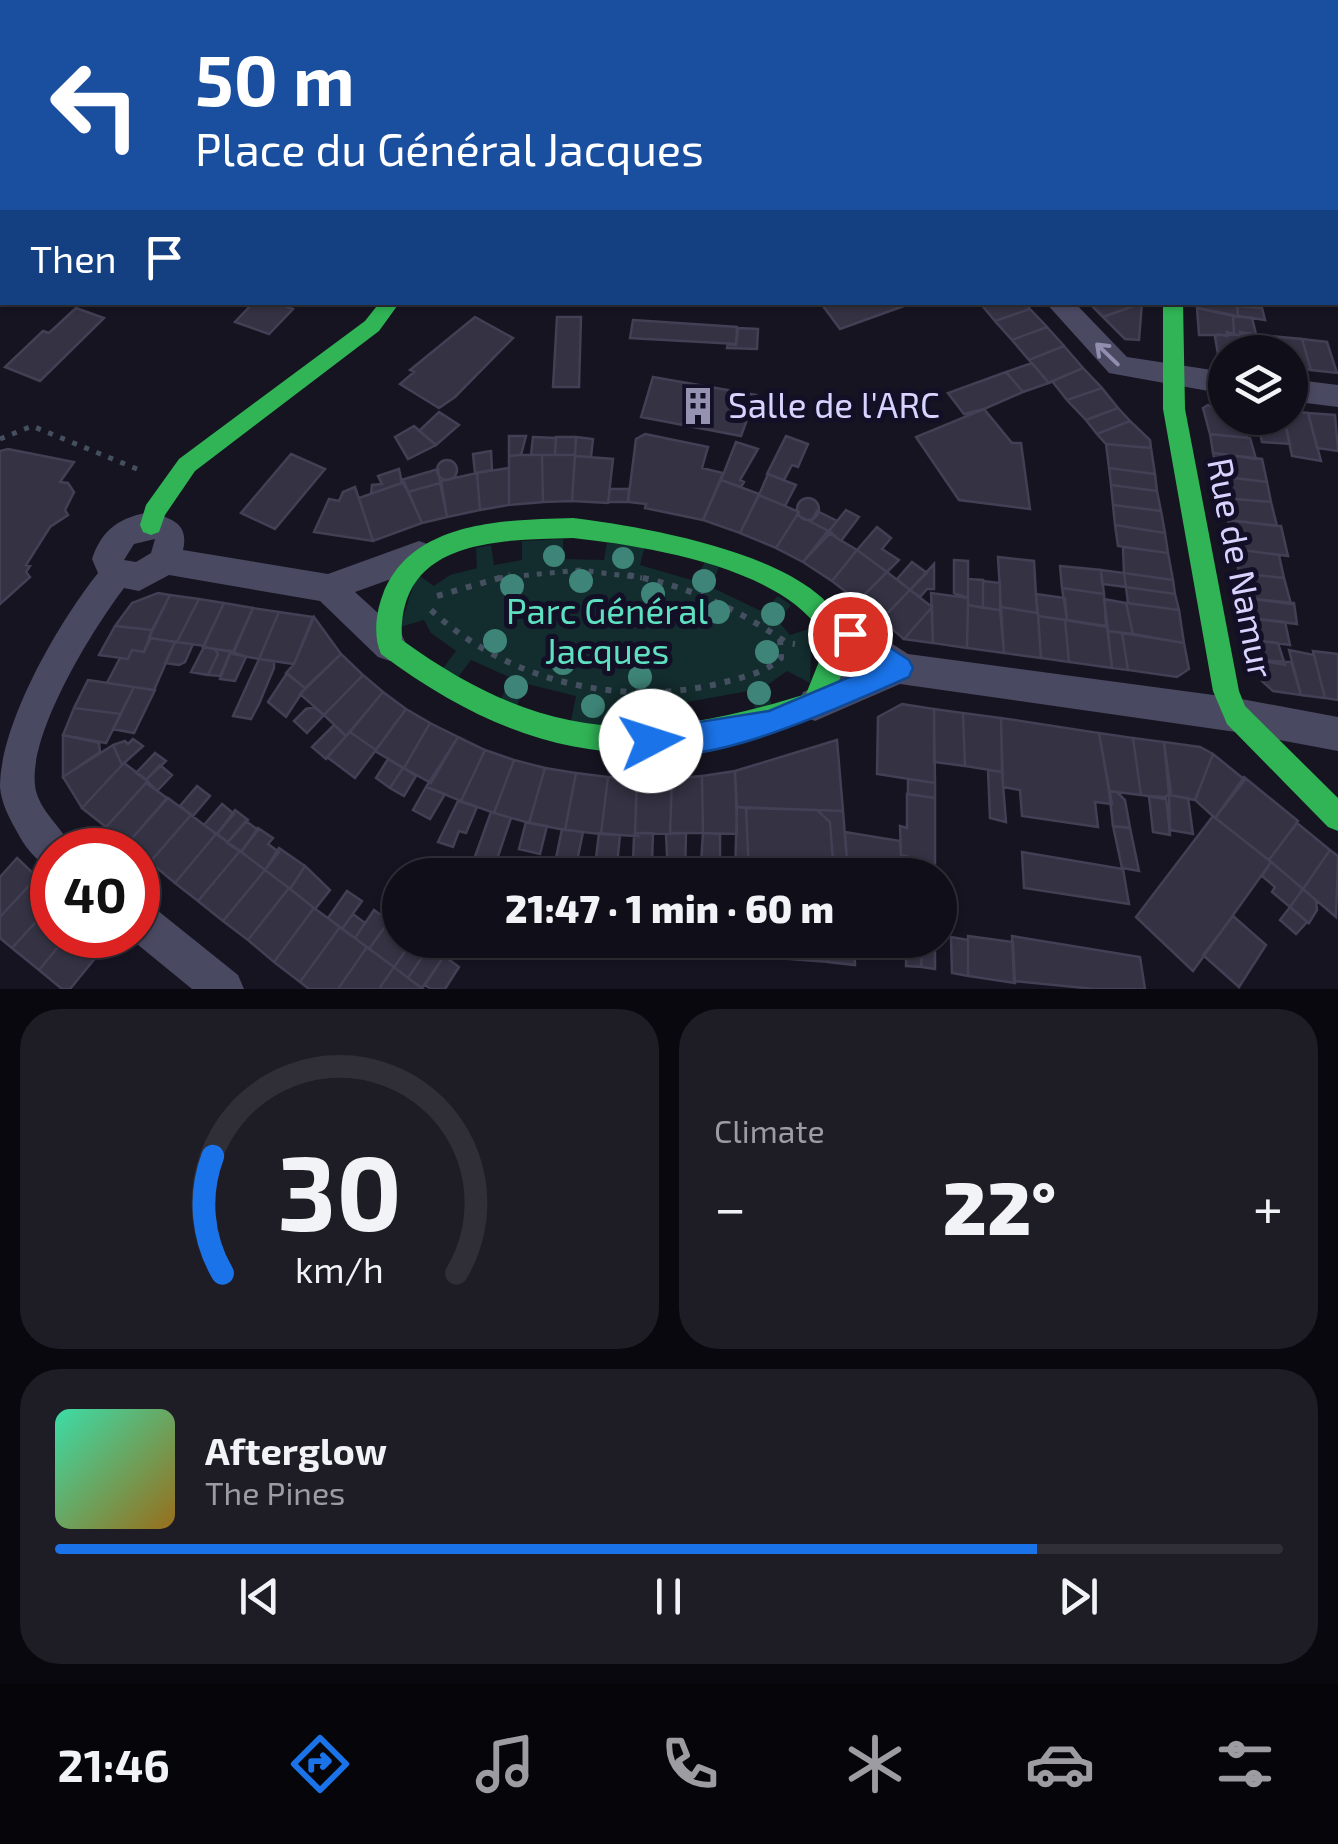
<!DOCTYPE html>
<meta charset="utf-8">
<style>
body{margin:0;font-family:"Exo 2",sans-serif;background:#1e1d26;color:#f1f3f6;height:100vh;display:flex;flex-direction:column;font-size:38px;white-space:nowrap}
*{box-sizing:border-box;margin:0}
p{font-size:32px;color:#9c9ca2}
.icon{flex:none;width:55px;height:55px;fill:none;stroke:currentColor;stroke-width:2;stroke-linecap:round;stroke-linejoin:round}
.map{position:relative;height:989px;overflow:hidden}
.details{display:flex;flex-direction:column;gap:20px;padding:20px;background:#09080e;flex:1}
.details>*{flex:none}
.top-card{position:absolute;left:0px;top:0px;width:1340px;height:305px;box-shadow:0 2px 8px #0004,0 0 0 2px #302f38;background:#1a4fa0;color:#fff;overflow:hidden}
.tools{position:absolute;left:1208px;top:335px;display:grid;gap:20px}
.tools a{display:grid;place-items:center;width:100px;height:100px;border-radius:50%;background:#100f19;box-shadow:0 2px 8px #0004,0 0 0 2px #302f38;font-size:50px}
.speed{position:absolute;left:30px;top:828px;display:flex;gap:20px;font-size:50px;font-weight:700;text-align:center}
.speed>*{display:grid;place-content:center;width:130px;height:130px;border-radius:50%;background:#100f19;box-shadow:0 2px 8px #0004,0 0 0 2px #302f38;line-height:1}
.speed .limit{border:15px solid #d22;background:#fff;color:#111}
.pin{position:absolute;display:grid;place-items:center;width:85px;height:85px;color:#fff;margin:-42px;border:5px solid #fff;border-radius:50%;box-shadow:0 2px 10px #0007}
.me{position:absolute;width:110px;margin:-55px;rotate:85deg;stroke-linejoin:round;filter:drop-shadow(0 0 8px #0008)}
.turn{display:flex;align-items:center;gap:35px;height:210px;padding:0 30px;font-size:45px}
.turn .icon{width:130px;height:130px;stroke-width:2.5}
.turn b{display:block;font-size:70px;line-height:85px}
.then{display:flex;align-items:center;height:95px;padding:0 30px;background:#0003;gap:20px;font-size:38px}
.big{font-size:75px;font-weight:800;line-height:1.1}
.details .widget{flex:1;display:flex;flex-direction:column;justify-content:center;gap:15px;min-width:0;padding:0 35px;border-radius:40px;background:#1e1d26}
.details .dial{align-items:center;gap:0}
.dial svg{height:260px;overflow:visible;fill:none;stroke:#302f38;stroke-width:7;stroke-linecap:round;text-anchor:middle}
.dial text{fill:#f1f3f6;stroke:none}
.song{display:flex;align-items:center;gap:30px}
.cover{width:120px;height:120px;border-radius:15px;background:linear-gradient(135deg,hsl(160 70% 55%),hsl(40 70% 35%))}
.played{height:10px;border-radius:5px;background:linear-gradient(90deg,#1a73e8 80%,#302f38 80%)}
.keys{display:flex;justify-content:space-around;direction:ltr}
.heat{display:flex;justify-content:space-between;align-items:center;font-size:55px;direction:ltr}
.details .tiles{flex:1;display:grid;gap:20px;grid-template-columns:1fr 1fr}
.widget:last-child{grid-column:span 2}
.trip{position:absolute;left:382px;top:858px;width:575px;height:100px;border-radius:50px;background:#100f19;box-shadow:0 2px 8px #0004,0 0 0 2px #302f38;font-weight:800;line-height:100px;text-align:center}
.tabs{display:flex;height:160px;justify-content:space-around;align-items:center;background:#06060a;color:#9c9ca2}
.tabs .icon{width:70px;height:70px}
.tabs .on{color:#1a73e8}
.tabs b{font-size:45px;color:#f1f3f6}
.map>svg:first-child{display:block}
</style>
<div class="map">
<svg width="1338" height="989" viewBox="0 0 1338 989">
<rect width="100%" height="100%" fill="#161421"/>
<path fill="#132c2d" d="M563,539V559L604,560L607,543L645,546L640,565L695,581L705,562L719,567L711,587L763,612L778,596L791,605L778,621L790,635L812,628L810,683L787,671L766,686L773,710L757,714L749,691L687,702L688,727L670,728L668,703L616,702L612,727L571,721L576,696L527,684L516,707L500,701L511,678L471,660L456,680L441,671L456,651L431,633L424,620L400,627L417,574L434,586L450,575L477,568L476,548L491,545L494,565L522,560V541Z"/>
<path fill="#343243" stroke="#433f54" stroke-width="2.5" d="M254,302H275L293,309L269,334L235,322Z
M820,302H915L840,329Z
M1025,302L1030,309L995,321L980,303Z
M1102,302H1138L1142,303L1103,317L1092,306Z
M1197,302H1237L1238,317L1197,308Z
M1142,303L1139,340L1125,339L1103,317Z
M1237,306L1262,308L1265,320L1238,316Z
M76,308L104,318L40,381L5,367L43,331L49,333Z
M1197,308L1233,315L1234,335H1199Z
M1030,309L1047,327L1012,340L995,321Z
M1233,316L1252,318L1256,334L1234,335Z
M475,317L513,338L455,397L439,408L400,384L414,372L410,370Z
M557,317H581L579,387H553Z
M633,320L737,327L736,344L630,338Z
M1047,327L1064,346L1029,360L1012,340Z
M738,328L758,329L757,349L727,348L728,344L736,345Z
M1227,332L1241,336L1245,352H1225V360H1219L1215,337L1218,334L1227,336Z
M1240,332L1269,336L1273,352H1245Z
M1269,336L1302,339L1311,370L1290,367V352H1273Z
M1302,339L1327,342L1337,373L1311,370Z
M1064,346L1083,368L1049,383L1029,360Z
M1032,363L1049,383L1023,392L1006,372Z
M1083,368L1102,388L1067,400L1052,381Z
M1006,372L1023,392L984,409L964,414L948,393Z
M653,377L756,395L741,436L641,417Z
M1102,388L1118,408L1086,420L1067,400Z
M1208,405L1247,429V438L1210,434L1203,408Z
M1118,408L1130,421L1097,434L1086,420Z
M984,409L1012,443H1021L1030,509L959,500L916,437Z
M1290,411L1308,413L1321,461L1292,456L1284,418H1290Z
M439,412L459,425L436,445L419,431Z
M1308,413L1335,415L1338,451L1317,448Z
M1257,418H1284L1290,444L1262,442Z
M1130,421L1150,440L1151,448L1106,444L1097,434Z
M414,426L436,445L408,459L395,437Z
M645,434L708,447L702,468L723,473L703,520L645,508L646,504L628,502L636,439Z
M1210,434L1250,438L1256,459L1213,453Z
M509,436H526L521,455L509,456Z
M786,436L808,444L798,467L792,465L784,480L767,474Z
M533,437L556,438L555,455H531Z
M556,437H576L575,455H555Z
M576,437L593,439L591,457L575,456Z
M736,442L758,449L740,480L744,482L741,487L721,480Z
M1106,444L1151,448L1155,474L1109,468Z
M8,449L74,462L60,482L68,483L74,492L65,510L68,515L50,527L26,565L30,566L26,572L30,577L0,604V451Z
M491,451L492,470L475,473L473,454Z
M1213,453L1262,459L1267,482L1218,476Z
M291,454L325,469L275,529L241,513Z
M521,455H542L543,502L509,505V456Z
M542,455H575L572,501L543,502Z
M575,456L613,459L608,503L572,501Z
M437 470a10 10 0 1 1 20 0a10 10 0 1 1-20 0Z
M509,468V505L480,510L477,473Z
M1109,468L1155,474L1157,491L1111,485Z
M399,469L402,483L371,494L372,485L382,484L378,476Z
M438,469L440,483L408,492L401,480Z
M477,473L480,510L447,517L441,481Z
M768,474L796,485L785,506L759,495Z
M1218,476L1267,482L1271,502L1223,498Z
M721,480L759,494L740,533L703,520Z
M404,482L422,523L373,541L359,498Z
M440,483L447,517L422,523L408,492Z
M1111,485L1157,491L1161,511L1113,505Z
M355,487L373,541L314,532L329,499L339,501L343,492Z
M610,489H629L628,502H608Z
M759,495L799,512L776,548L740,533Z
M1223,498L1271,502L1277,526L1228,520Z
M797 509a11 11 0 1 1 22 0a11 11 0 1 1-22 0Z
M1113,505L1161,511L1165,533L1115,525Z
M846,510L859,517L841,541L829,531Z
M817,511L837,521L829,531L811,522Z
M797,515L831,532L803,562L776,548Z
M1228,520L1281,526L1288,556L1235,549Z
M1115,525L1165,533L1168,553L1118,546Z
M877,527L891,538L882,549L899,560L887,572L857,550Z
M827,532L857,550L832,581L803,562Z
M1123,547L1168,553L1173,580L1124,573Z
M1235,549L1279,555L1284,578L1239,573Z
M857,550L887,572L858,601L832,581Z
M998,557L1034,561L1037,613L1001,607Z
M954,560L968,561V598L954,593Z
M912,562L927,573L910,590L897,579Z
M934,564V589H927L920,597L910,590Z
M1060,566L1101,570L1104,594L1062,588Z
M1101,570L1124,573L1126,587L1102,584Z
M887,572L910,590L881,620L858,601Z
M1124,573L1173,580L1175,594L1126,587Z
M1239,573L1284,578L1291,604L1244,598Z
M968,579L983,580V608L968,605Z
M983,581L1000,583V610L983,608Z
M1126,587L1175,594L1179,610L1128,603Z
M1062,588L1104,594L1106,626L1067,620Z
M910,590L932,607L904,639L881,620Z
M158,593L170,595L152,630L115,626L132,603Z
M931,593L968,598L967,648L933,643Z
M1036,594L1065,598L1067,620L1038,616Z
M170,595L199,599L177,642L149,638Z
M1244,598L1294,603L1297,624L1249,618Z
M199,599L224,603L204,646L177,642Z
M1104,599L1126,603L1133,634L1108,631Z
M224,603L253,608L233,652L203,647Z
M1126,603L1179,610L1184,643L1133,634Z
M968,605L1000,610L1004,653L967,648Z
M932,607L933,643L904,639Z
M1001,607L1038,613L1041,658L1004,653Z
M253,608L279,612L259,659L233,654Z
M279,612L313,617L294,664L259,659Z
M1038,616L1065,620L1069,662L1041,658Z
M314,617L341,654L305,688L286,673L294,664Z
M1249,618L1285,622L1290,645L1253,640Z
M1065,620L1107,627L1112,668L1069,662Z
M115,626L152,630L144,652L132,650L128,659L99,655Z
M1108,631L1122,633L1128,670L1112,668Z
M1122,633L1184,643L1189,669L1177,677L1128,670Z
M151,638L175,642L154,690L107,683L120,658L128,659L132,650L144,652Z
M1253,640L1278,643L1285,665L1258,660Z
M175,642L193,644L185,662L179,665L165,663Z
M204,647L215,649L218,654L208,675L191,672Z
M215,649L231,651L220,676L208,675L218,654Z
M1289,650L1314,655L1325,698L1301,695Z
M231,651L246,657L235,681L220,679Z
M1313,651L1338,654V700L1325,698Z
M341,654L363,675L324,715L300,694Z
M259,659L274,661V668L259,704L251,719L233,716Z
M1258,660L1291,662L1301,695L1273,691L1262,681Z
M287,673L305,688L286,717L268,702Z
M363,675L383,692L346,736L324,715Z
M88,680L134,687L121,714L74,708Z
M134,687L155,690L134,733L113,729Z
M383,692L406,709L376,750L350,732Z
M902,704L934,709L935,783L877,774L878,717Z
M314,707L324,715L307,733L294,721L306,709Z
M74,708L121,714L106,743L63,735Z
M406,709L430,723L404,768L375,751Z
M934,709L963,713L965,766L934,762Z
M963,713L1001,718L1002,772L965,766Z
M1001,718L1099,733L1112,804L1095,802L1098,827L1022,816L1020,790L1003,787Z
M430,723L458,737L431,783L404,768Z
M334,725L346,736L326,759L312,747Z
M350,732L376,750L355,778L327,757Z
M1099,733L1133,738L1141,795L1109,791Z
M63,735L99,743L100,752L63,777Z
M458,737L485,750L461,801L426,787Z
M1133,738L1164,742L1171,792L1164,799L1141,795Z
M133,739L143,746L122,765L113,745L125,741L128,744Z
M837,740L843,811L737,807L735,771Z
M1164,742L1200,747L1213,754L1195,800L1169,795Z
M113,745L122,765L82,808L63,777Z
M485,750L514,760L494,813L461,801Z
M155,753L166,761L146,780L136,773Z
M1213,754L1245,780L1215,818L1195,800Z
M388,759L403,768L390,788L376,778Z
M514,760L545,768L529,823L494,813Z
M124,763L148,781L106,827L82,808Z
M160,765L172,775L157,791L146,780Z
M403,768L416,776L404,796L390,788Z
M545,768L576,773L565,830L529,823Z
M988,770L1002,772L1006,822L990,818Z
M735,771L737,834L703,833L702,776Z
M576,773L608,777L601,834L565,830Z
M702,776L703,833H670L672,779Z
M608,777L637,779L635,833L638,836L601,834Z
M1244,777L1298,821L1269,860L1215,818Z
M637,779H672L670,834L635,833Z
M908,779L935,783V798L908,794Z
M146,783L167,798L127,844L106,827Z
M197,786L210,796L193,816L180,806Z
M426,787L445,794L430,819L413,810Z
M1109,791L1117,792L1125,800L1130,828L1113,826Z
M907,794L935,798V875H907V856L901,855L900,826L907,828Z
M1169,795L1188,798L1193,834L1170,830Z
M1149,796L1166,797L1170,835L1153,832Z
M168,798L191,815L150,862L127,844Z
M458,801L477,807L466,833L459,831L453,847L438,842Z
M222,804L234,814L217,834L204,825Z
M737,807L746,808L749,875H735Z
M746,808L817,810L830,822L834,875H749Z
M235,810L248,820L228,842L217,834Z
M817,810L843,811L848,875H834L830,822Z
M491,812L511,818L494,868L473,862Z
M191,815L216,834L175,883L150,862Z
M1213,816L1271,862L1193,971L1136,917Z
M246,821L258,830L241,852L227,843Z
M526,822L547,826L540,854L519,849Z
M1297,823L1330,850L1303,889L1269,860Z
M1113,826L1130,828L1139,871L1122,868Z
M258,828L273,838L268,844L279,852L265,870L241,852Z
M562,829L583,832L575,871L554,868Z
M845,832L900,841L901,855L907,856V875H848Z
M599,833L620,835L616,875H594Z
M638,833H653L652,862H633L634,836Z
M686,833L685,875H668L666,834Z
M703,833L720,834V864L701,863Z
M216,834L240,851L198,901L175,883Z
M279,848L305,866L290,889L265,870Z
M1330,850L1338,856L1336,917L1303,889Z
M240,851L265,870L223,921L198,901Z
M1022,852L1123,869L1129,904L1024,888Z
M17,858L37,877L0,917V877Z
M1271,862L1303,889L1290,907L1272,892L1275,887L1262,876Z
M305,866L330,890L315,909L290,889Z
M265,870L289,888L248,940L223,921Z
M37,877L52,891V904L12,948L0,938V917Z
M289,888L314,908L274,962L248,940Z
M1303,889L1316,900L1317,910L1309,923L1290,907Z
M347,891L362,901L342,929L328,918Z
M52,904V935H68L39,970L12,948Z
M1290,907L1307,922L1296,934L1280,920Z
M314,908L340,927L300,982L274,962Z
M374,910L389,921L369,949L355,938Z
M353,914L365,923L355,938L342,929Z
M1233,916L1266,945L1239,987L1203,955Z
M340,927L367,947L338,989H309L300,982Z
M384,928L409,946L394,967L369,949Z
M68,935H104L110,940L70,989H62L39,970Z
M968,936L1013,942L1015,983L968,976Z
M1012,936L1140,957L1145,989H1095L1014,981Z
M951,937L968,940V976L952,973Z
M763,940H826L828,962L764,957Z
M826,940H854L855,965L828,962Z
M935,940V969L921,967L923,943L906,940Z
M906,941L923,943L921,967L906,966Z
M409,946L423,956L408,978L394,967Z
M367,947L394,967L379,989H338Z
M429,947L444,956L422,988L408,978Z
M444,956L459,967L445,989H431L425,985Z
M394,967L408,978L423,989H379Z"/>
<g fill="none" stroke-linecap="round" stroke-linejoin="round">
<path stroke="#44505f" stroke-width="5" stroke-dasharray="5 8" stroke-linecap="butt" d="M0,439L32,426L142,471
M498,578L580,570L642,578"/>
<path stroke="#44505f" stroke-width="6" stroke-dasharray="6 9" stroke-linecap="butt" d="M628,575C689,586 736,608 787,643L795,644
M437,596L510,575
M431,610C508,682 623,709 725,682C745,677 766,672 781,658L780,638"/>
<path fill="#4a4962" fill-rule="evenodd" d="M765,0H785L787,2H767Z
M1150,0H1170L1171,2H1152Z
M1045,302H1074L1127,357L1225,372V394L1109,373Z
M1290,379L1338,385V407L1290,401Z
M151,512C173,519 189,524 183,550L328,574L419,541L430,545L435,555L430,565L355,592L402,635L407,646L402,657L390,661L378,657L320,601L169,575L139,591L124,588C93,629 24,739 36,791C42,814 64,829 73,850H52V868C35,861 25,847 16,830C9,818 1,802 0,787C0,723 59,622 98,573L92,559C102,529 120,517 151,512ZM155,539L151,553L136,562L124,560L134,544Z
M826,601L908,654L1236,698L1338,717V751L1236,732L900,684L815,721L803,716L798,704L803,692L869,665L814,626L810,616L814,606Z
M138,900L152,906L238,975L244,989H192L126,935H138Z"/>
<path fill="#30b455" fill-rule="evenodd" d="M1257,0H1274L1275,2H1258Z
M380,302H400L379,331L195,471L165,515L159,532L151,535L143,532L140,525L146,505L179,459L365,321Z
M1163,302H1183L1185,409L1239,691L1245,706L1338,798V831L1328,827L1227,724L1213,691L1163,409Z
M573,518C640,526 825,556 845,633C852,660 836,689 824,713C654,781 527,763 381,654C373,636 376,612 383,594C412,520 506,520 573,518ZM573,538C645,546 775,566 820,630V659L806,694C644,745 543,742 402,640C397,539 497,540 573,538Z"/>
</g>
<g fill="#3e8478">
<circle cx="554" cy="556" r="11"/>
<circle cx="623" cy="558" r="11"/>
<circle cx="581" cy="581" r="12"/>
<circle cx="704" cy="581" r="12"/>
<circle cx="512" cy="586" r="12"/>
<circle cx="653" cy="594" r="12"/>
<circle cx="718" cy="612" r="12"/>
<circle cx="773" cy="614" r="12"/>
<circle cx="495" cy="641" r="12"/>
<circle cx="767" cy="652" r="12"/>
<circle cx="563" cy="663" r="12"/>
<circle cx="640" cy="677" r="12"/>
<circle cx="516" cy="687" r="12"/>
<circle cx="759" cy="693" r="12"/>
<circle cx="593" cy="706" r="12"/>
<circle cx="676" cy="709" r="12"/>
</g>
<defs><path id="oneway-shaft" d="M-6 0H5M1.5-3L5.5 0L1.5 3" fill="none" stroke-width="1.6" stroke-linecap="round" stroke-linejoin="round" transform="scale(2.5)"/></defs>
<use stroke="#928eb0" href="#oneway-shaft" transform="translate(1107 354) rotate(-136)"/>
<path fill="#1a73e8" stroke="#114b97" stroke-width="2.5" d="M850,622L909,660L913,668L909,677C851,702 701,774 642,750L638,741L642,731L769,711L876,666L842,642L838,634L842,626Z"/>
<defs>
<g id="building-bare" transform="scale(3)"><path d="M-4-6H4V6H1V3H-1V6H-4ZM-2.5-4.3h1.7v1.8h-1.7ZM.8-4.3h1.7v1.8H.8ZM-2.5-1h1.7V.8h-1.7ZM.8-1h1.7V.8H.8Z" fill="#9591b1" stroke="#130f26" stroke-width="2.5" paint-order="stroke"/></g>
</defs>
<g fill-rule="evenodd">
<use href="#building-bare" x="698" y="406"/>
</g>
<g text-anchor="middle" stroke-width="10" stroke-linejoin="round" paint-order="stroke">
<g font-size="35" fill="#d9d4ff" stroke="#130f26" text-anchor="start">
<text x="728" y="418">Salle de l'ARC</text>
</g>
<g font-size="35" fill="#d9d4ff" stroke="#130f26">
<text transform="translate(1240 568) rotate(79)" y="12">Rue de Namur</text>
</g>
<g font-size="35" fill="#5fe0c0" stroke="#130f26">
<text x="607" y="624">Parc Général<tspan x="607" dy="40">Jacques</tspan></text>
</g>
</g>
</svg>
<div class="tools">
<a><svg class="icon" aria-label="layers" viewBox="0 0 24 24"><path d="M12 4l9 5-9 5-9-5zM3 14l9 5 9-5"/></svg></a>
</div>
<div class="speed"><div class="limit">40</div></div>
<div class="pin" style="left:850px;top:634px;background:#d93025"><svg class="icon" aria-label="arrive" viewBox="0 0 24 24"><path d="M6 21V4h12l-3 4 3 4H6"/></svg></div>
<svg class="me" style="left:651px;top:741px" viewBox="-20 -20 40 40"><circle r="19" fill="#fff"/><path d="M0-13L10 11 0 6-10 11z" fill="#1a73e8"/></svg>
<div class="trip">21:47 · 1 min · 60 m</div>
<div class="top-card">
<div class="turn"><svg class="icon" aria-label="left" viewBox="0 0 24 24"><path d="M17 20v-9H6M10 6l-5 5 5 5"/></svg><div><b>50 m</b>Place du Général Jacques</div></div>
<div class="then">Then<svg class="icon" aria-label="arrive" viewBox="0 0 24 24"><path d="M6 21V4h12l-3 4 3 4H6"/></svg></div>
</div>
</div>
<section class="details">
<div class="tiles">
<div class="widget dial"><svg viewBox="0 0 100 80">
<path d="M14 69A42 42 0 1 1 86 69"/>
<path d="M14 69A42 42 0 0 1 11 33" stroke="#1a73e8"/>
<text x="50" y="56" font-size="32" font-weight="700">30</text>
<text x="50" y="72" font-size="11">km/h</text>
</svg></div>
<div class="widget"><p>Climate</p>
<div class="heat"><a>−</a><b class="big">22°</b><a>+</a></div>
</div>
<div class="widget">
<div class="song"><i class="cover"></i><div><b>Afterglow</b><p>The Pines</p></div></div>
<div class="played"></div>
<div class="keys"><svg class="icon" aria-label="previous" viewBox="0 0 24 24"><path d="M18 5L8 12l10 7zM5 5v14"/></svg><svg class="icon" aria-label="pause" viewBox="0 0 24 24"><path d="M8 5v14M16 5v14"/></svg><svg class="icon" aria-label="next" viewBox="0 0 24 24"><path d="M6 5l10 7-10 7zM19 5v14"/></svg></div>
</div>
</div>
</section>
<nav class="tabs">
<b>21:46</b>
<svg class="icon on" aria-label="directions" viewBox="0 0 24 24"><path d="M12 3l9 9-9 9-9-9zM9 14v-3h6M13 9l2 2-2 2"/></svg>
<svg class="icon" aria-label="music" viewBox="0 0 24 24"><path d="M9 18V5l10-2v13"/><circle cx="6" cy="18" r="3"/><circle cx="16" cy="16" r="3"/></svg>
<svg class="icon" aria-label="phone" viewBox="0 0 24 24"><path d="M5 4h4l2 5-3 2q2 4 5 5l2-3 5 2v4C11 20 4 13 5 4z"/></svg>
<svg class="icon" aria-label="climate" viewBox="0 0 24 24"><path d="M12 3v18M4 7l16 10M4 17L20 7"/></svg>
<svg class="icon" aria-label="car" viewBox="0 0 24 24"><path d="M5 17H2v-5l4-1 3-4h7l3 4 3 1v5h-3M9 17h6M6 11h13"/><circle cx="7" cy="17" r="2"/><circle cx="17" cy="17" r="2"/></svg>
<svg class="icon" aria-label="filters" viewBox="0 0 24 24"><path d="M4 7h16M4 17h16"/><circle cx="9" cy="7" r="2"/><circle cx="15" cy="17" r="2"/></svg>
</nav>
